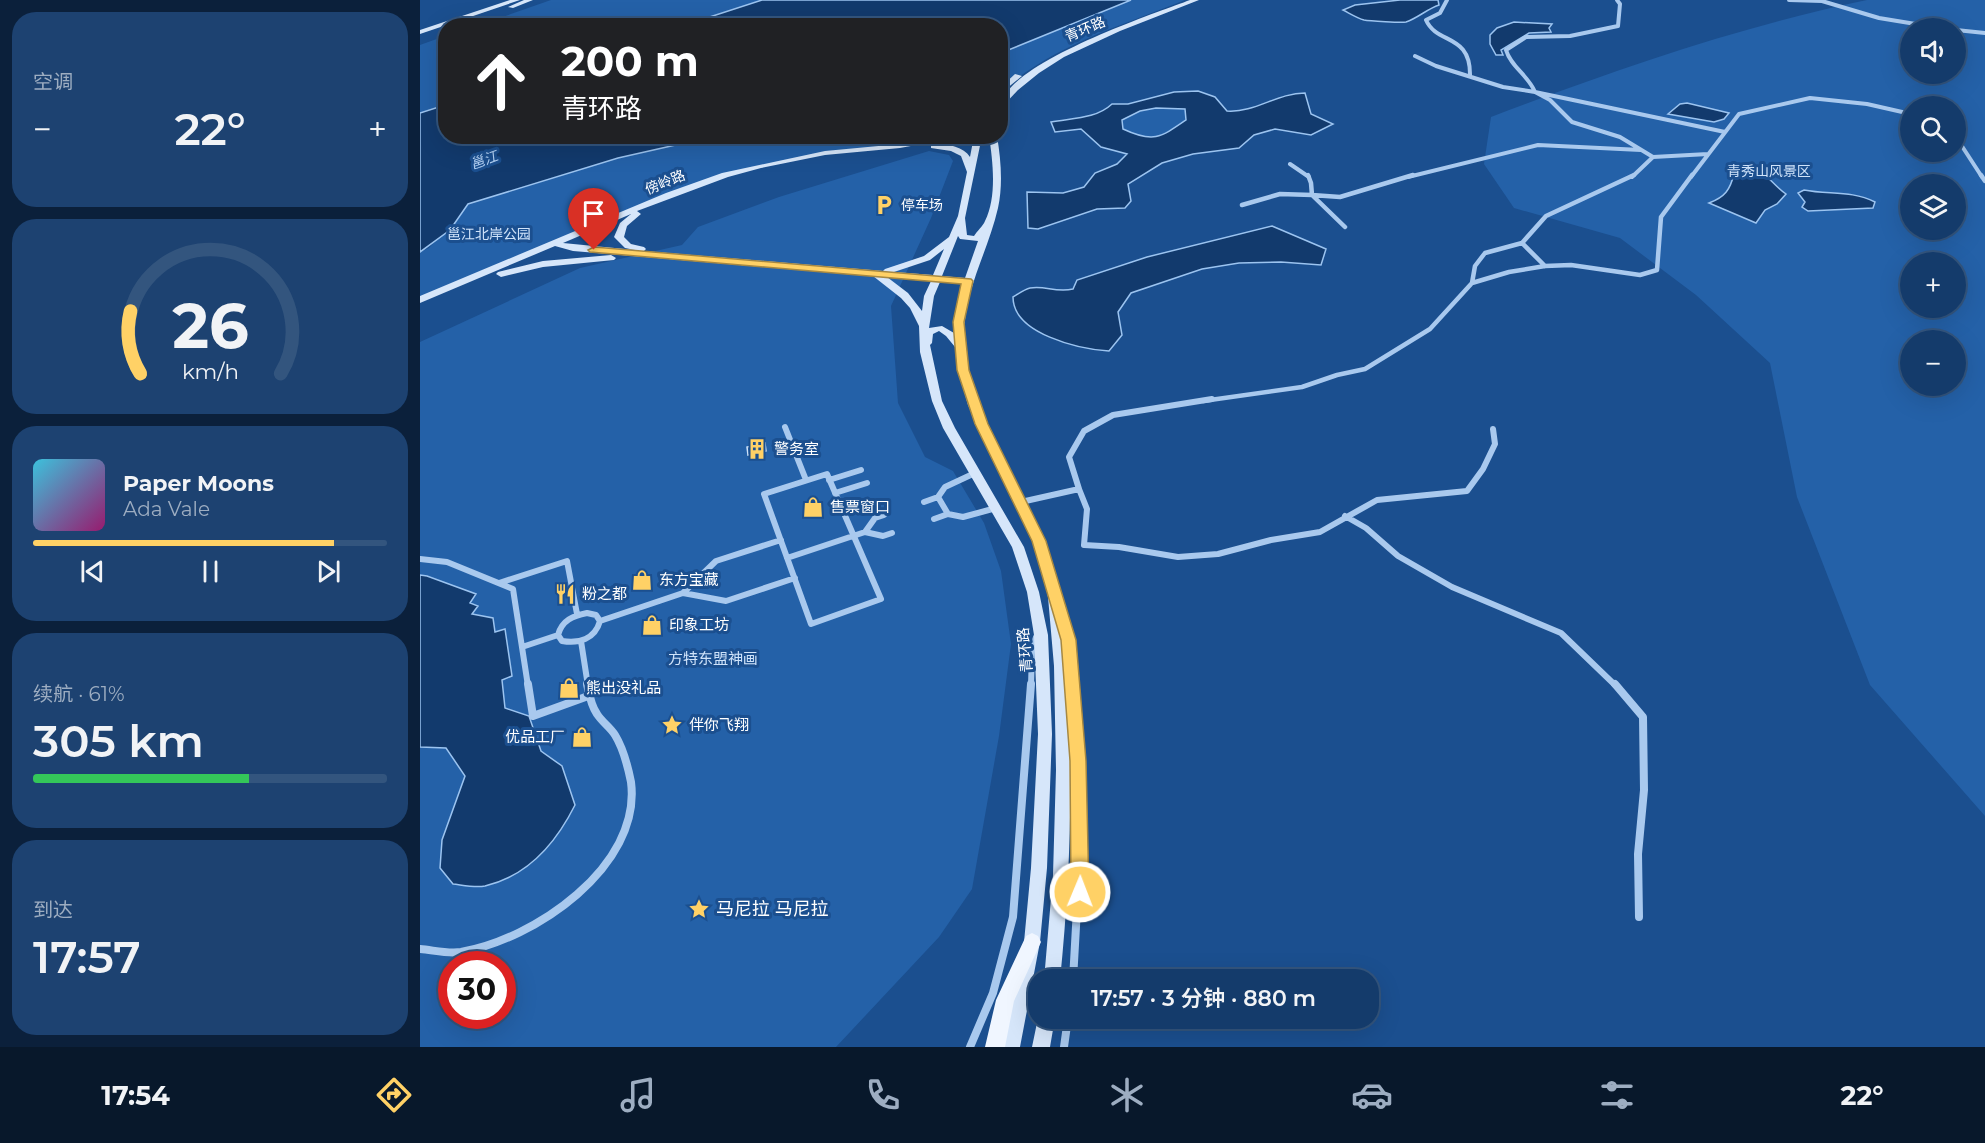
<!DOCTYPE html>
<html lang="zh">
<head>
<meta charset="utf-8">
<style>
	:root { --surface:#143b6b; --page:#1d4271; --text:#f1f3f6; --muted:#9dadc1; --line:#33557e; --accent:#ffd166 }
	body { margin:0; font-family:Montserrat,"Noto Sans SC",sans-serif; background:var(--page); color:var(--text); height:100vh; display:flex; flex-direction:column; font-size:22px; white-space:nowrap }
	* { box-sizing:border-box; margin:0 }
	p { font-size:20px; color:var(--muted) }
	.icon { flex:none; width:33px; height:33px; fill:none; stroke:currentColor; stroke-width:2; stroke-linecap:round; stroke-linejoin:round }
	.map { position:relative; flex:1; overflow:hidden }
	.panel { display:flex; flex-direction:column; gap:12px; padding:12px; background:#0b203b; width:420px }
	.panel>* { flex:none }
	.guide { position:absolute; left:18px; top:18px; width:570px; height:126px; border-radius:24px; box-shadow:0 6px 24px #0002,0 0 0 2px var(--line); background:#202124; color:#fff; overflow:hidden }
	.fabs { position:absolute; left:1480px; top:18px; display:grid; gap:12px }
	.fabs a { display:grid; place-items:center; width:66px; height:66px; border-radius:50%; background:var(--surface); box-shadow:0 6px 24px #0002,0 0 0 2px var(--line); font-size:30px }
	.speed { position:absolute; left:18px; top:951px; display:flex; gap:12px; font-size:30px; font-weight:700; text-align:center }
	.speed>* { display:grid; place-content:center; width:78px; height:78px; border-radius:50%; background:var(--surface); box-shadow:0 6px 24px #0002,0 0 0 2px var(--line); line-height:1 }
	.speed .limit { border:9px solid #d22; background:#fff; color:#111 }
	.pin { position:absolute; display:grid; place-items:center; width:51px; height:51px; color:#fff; margin:-62px -26px; border-radius:50% 50% 50% 0; rotate:-45deg; box-shadow:0 0 6px #0007 }
	.pin .icon { rotate:45deg }
	.me { position:absolute; width:66px; margin:-33px; rotate:1deg; stroke-linejoin:round; filter:drop-shadow(0 0 4px #0008) }
	.turn { display:flex; align-items:center; gap:21px; height:126px; padding:0 24px; font-size:27px }
	.turn .icon { width:78px; height:78px; stroke-width:2.5 }
	.turn b { display:block; font-size:42px; line-height:51px }
	.big { font-size:45px; font-weight:600; line-height:1.1 }
	.panel .card { flex:1; display:flex; flex-direction:column; justify-content:center; gap:9px; min-width:0; padding:0 21px; border-radius:24px; background:var(--page) }
	.panel .dial { align-items:center; gap:0 }
	.dial svg { height:156px; overflow:visible; fill:none; stroke:var(--line); stroke-width:7; stroke-linecap:round; text-anchor:middle }
	.dial text { fill:var(--text); stroke:none }
	.song { display:flex; align-items:center; gap:18px }
	.cover { width:72px; height:72px; border-radius:9px; background:linear-gradient(135deg,hsl(190 70% 55%),hsl(320 70% 35%)) }
	.played { height:6px; border-radius:3px; background:linear-gradient(90deg,var(--accent) 85%,var(--line) 85%) }
	.keys { display:flex; justify-content:space-around; direction:ltr }
	.heat { display:flex; justify-content:space-between; align-items:center; font-size:33px; direction:ltr }
	.charge { height:9px; border-radius:4px; background:linear-gradient(90deg,#34c759 61%,var(--line) 0) }
	.trip { position:absolute; left:608px; top:969px; width:351px; height:60px; border-radius:24px; background:var(--surface); box-shadow:0 6px 24px #0002,0 0 0 2px var(--line); font-weight:600; line-height:60px; text-align:center }
	.tab-bar { display:flex; height:96px; justify-content:space-around; align-items:center; background:#08182b; color:var(--muted) }
	.tab-bar .icon { width:42px; height:42px }
	.tab-bar .active { color:var(--accent) }
	.tab-bar b { font-size:27px; color:var(--text) }
	main { display:flex; flex:1; min-height:0 }
	.map>svg:first-child { display:block }
	.green { fill:#2461a8; fill-rule:evenodd }
	.water { fill:#123a6d; stroke:#9cc4f0; stroke-width:1.5; fill-rule:evenodd }
	.building { fill:#2a66ad; stroke:#cfe3fa; stroke-width:1.5 }
	.lines { fill:none; stroke-linecap:round; stroke-linejoin:round }
	.street-far3 { stroke:#a9c9ee; stroke-width:4 }
	.street-far2 { stroke:#a9c9ee; stroke-width:4.5 }
	.street-far1 { stroke:#a9c9ee; stroke-width:6 }
	.street { stroke:#a9c9ee; stroke-width:8 }
	.secondary { fill:#d6e6fa; fill-rule:evenodd }
	.primary { fill:#f0f6ff; fill-rule:evenodd }
	.route { fill:#ffd166; stroke:#a68842; stroke-width:1.5 }
	.labels { text-anchor:middle; stroke-width:6; stroke-linejoin:round; paint-order:stroke }
	.far-street-label { font-size:14px; fill:#fff; stroke:#1b4f8f }
	.far-water-label { font-size:14px; font-style:italic; fill:#b5d3f5; stroke:#1b4f8f }
	.far-park-label { font-size:14px; fill:#cfe3fa; stroke:#1b4f8f }
	.far-poi-label { font-size:14px; fill:#fff; stroke:#1b4f8f; text-anchor:start }
	.poi-label { font-size:15px; fill:#fff; stroke:#1b4f8f; text-anchor:start }
	.street-label { font-size:15px; fill:#fff; stroke:#1b4f8f }
	.park-label { font-size:15px; fill:#cfe3fa; stroke:#1b4f8f }
	.near-poi-label { font-size:18px; fill:#fff; stroke:#1b4f8f; text-anchor:start }
</style>
</head>
<body>
<main>
<section class="panel">
<div class="card"><p>空调</p>
<div class="heat"><a>−</a><b class="big">22°</b><a>+</a></div>
</div>
<div class="card dial"><svg viewBox="0 0 100 80">
<path d="M14 69A42 42 0 1 1 86 69"/>
<path d="M14 69A42 42 0 0 1 9 37" stroke="#ffd166"/>
<text x="50" y="56" font-size="32" font-weight="700">26</text>
<text x="50" y="72" font-size="11">km/h</text>
</svg></div>
<div class="card">
<div class="song"><i class="cover"></i><div><b>Paper Moons</b><p>Ada Vale</p></div></div>
<div class="played"></div>
<div class="keys"><svg class="icon" aria-label="previous" viewBox="0 0 24 24"><path d="M18 5L8 12l10 7zM5 5v14"/></svg><svg class="icon" aria-label="pause" viewBox="0 0 24 24"><path d="M8 5v14M16 5v14"/></svg><svg class="icon" aria-label="next" viewBox="0 0 24 24"><path d="M6 5l10 7-10 7zM19 5v14"/></svg></div>
</div>
<div class="card"><p>续航 · 61%</p><b class="big">305 km</b><div class="charge"></div></div>
<div class="card"><p>到达</p><b class="big">17:57</b></div>
</section>
<div class="map">
<svg width="1565" height="1047" viewBox="0 0 1565 1047">
	<rect width="100%" height="100%" fill="#1b4f8f"/>
	<!-- green -->
	<path class="green" d="M 131,0 L 342,0 L 265,25 L 57,26 Z
		M 711,0 L 765,0 C 703,25 631,46 581,92 L 581,53 Z
		M 1447,0 L 1565,0 L 1565,816 L 1450,685 L 1377,497 L 1350,363 L 1276,295 L 1200,238 L 1094,208 L 1064,164 L 1071,117 C 1194,70 1318,27 1447,0 ZM 1491,28 L 1536,28 L 1536,74 L 1491,74 ZM 1491,106 L 1536,106 L 1536,152 L 1491,152 ZM 1491,184 L 1536,184 L 1536,230 L 1491,230 ZM 1491,262 L 1536,262 L 1536,308 L 1491,308 ZM 1491,340 L 1536,340 L 1536,386 L 1491,386 Z
		M 25,36 L 25,105 L 0,113 L 0,45 Z
		M 736,108 L 765,109 L 766,120 C 740,138 734,143 703,129 L 702,120 L 720,111 Z
		M 291,137 L 541,137 L 371,159 L 274,185 L 0,300 L 0,252 L 9,248 L 48,205 L 198,158 Z
		M 509,151 L 529,155 L 533,161 L 511,218 L 471,306 L 478,403 L 505,457 L 533,471 L 564,523 L 581,571 L 591,644 L 579,736 L 552,889 L 519,937 L 416,1047 L 0,1047 L 0,342 L 160,268 L 262,245 L 278,227 L 359,197 ZM 32,964 L 82,964 L 82,1016 L 32,1016 Z"/>
	<!-- water -->
	<path class="water" d="M 342,0 L 711,0 L 581,53 L 580,26 L 265,25 Z
		M 980,0 L 1018,0 L 1019,5 C 1007,9 998,18 986,22 C 982,23 949,21 944,20 C 937,18 929,13 923,10 L 935,5 Z
		M 1094,22 L 1132,24 L 1129,28 L 1131,32 L 1109,33 L 1081,50 L 1083,55 L 1076,55 L 1070,44 L 1070,35 L 1077,28 Z
		M 778,91 L 795,97 L 807,111 C 835,113 857,93 885,93 L 891,114 L 913,124 L 891,135 L 855,129 L 834,135 L 819,148 L 773,154 L 742,163 L 708,184 L 711,201 L 705,208 L 677,209 L 618,229 L 608,228 L 607,192 L 643,193 L 664,187 L 675,173 L 697,164 L 707,154 L 681,147 L 661,129 L 635,132 L 631,122 C 652,118 676,119 692,104 L 708,104 L 754,92 ZM 736,108 L 765,109 L 766,120 C 740,138 733,143 703,129 L 702,120 L 720,111 Z
		M 1267,103 L 1309,113 L 1304,119 L 1294,122 L 1248,114 L 1260,104 Z
		M 25,105 L 26,136 L 291,137 L 198,158 L 48,204 L 30,230 L 0,252 L 0,113 Z
		M 1322,164 C 1346,169 1348,181 1366,194 L 1357,204 L 1345,210 L 1336,223 L 1289,203 C 1305,197 1310,190 1314,174 L 1311,169 Z
		M 1384,190 C 1409,195 1431,190 1455,202 L 1453,208 L 1388,211 L 1382,207 L 1385,202 L 1378,193 Z
		M 852,226 L 906,249 L 901,265 L 861,262 L 819,263 L 782,269 L 711,293 L 698,312 L 702,335 L 689,351 C 659,349 593,334 593,297 C 598,294 605,289 610,288 C 625,285 635,293 653,289 L 657,280 L 727,257 Z
		M 0,575 L 7,576 L 56,594 L 50,603 L 58,606 L 52,614 L 73,618 L 75,632 L 85,629 L 92,676 L 82,680 L 85,708 L 109,716 L 121,751 L 142,766 L 155,805 C 136,843 108,876 65,886 C 55,888 42,885 33,884 L 20,868 L 22,840 L 45,776 L 26,748 L 0,747 Z"/>
	<!-- building -->
	<path class="building" d="M 345,443 L 346,451 L 328,455 L 327,447 Z"/>
	<g class="lines">
		<!-- street-far3 -->
		<path class="street-far3" d="M 1027,0 L 1020,13 L 1006,20 C 1017,45 1051,33 1050,76
			M 1197,0 L 1200,4 L 1198,26 L 1150,36 L 1106,37 L 1086,50 C 1091,67 1108,75 1115,92 L 1305,132
			M 1369,0 L 1402,1 L 1459,18 L 1520,28
			M 1536,30 L 1565,33
			M 995,56 L 1016,66 L 1083,87 L 1115,92 L 1130,100 L 1152,122 L 1200,137 L 1233,157
			M 1536,137 L 1562,177
			M 870,164 L 889,177
			M 988,177 L 1118,145 L 1221,150
			M 1212,177 L 1233,157 L 1288,154
			M 1271,177 L 1319,114 L 1390,98 L 1447,104 L 1491,114"/>
		<!-- street-far2 -->
		<path class="street-far2" d="M 1561,175 L 1565,181
			M 822,205 L 860,194 L 892,195 L 891,183 L 888,175
			M 925,227 L 892,195 L 920,197 L 993,175
			M 1102,243 L 1125,266
			M 1052,283 L 1055,266 L 1065,253 L 1102,243 L 1126,216 L 1214,175
			M 783,401 L 882,387 L 917,375 L 945,369 L 1010,329 L 1052,283 L 1089,272 L 1125,266 L 1151,265 L 1220,275 L 1237,270 L 1241,217 L 1272,175"/>
		<!-- street-far1 -->
		<path class="street-far1" d="M 365,427 L 386,480
			M 555,473 L 525,487 L 518,497 L 528,514 L 543,517 L 576,508
			M 407,474 L 461,599 L 391,624 L 344,494 Z
			M 409,480 L 441,470
			M 659,489 L 649,457 L 664,431 L 693,415 L 792,399
			M 415,493 L 447,483
			M 504,502 L 518,497
			M 601,502 L 659,489 L 667,509 L 664,545 L 699,547 L 758,557 L 798,554 L 851,540 L 900,532 L 957,500 L 1047,491 L 1063,469 L 1075,444 L 1073,429
			M 464,515 L 455,518 L 445,532 L 463,536 L 472,533
			M 925,516 L 946,528 L 978,556 L 1032,587 L 1141,633 L 1196,686
			M 514,519 L 528,514
			M 361,540 L 296,561 L 263,593 L 306,601 L 375,578
			M 367,558 L 445,532
			M 0,559 L 27,562 L 93,589 L 108,686
			M 79,583 L 147,561 L 157,614
			M 167,613 L 176,615 L 180,621 C 175,639 159,644 142,641 L 138,635 C 142,620 153,616 167,613 Z
			M 180,621 L 263,593
			M 643,622 L 649,649 L 654,686
			M 161,641 L 168,686
			M 102,647 L 138,635
			M 611,686 L 612,651 L 616,637"/>
		<!-- street -->
		<path class="street" d="M 108,684 L 113,716 L 171,695
			M 1195,684 L 1223,717 L 1224,790 L 1218,854 L 1219,917
			M 0,949 C 13,950 27,954 41,952 C 113,940 222,867 211,782 C 208,767 203,748 195,735 C 190,727 182,722 177,714 C 171,706 169,694 167,684
			M 653,980 L 660,855 L 653,684
			M 550,1047 L 573,993 L 593,917 L 611,684
			M 644,1047 L 648,1018"/>
		<!-- secondary -->
		<path class="secondary" d="M 90,0 L 100,0 L 0,34 L 0,30 Z
			M 104,0 L 113,0 L 93,8 L 88,7 Z
			M 770,0 L 779,0 L 700,31 L 644,57 L 619,73 L 598,90 L 580,109 C 580,65 733,14 770,0 Z
			M 595,74 L 602,76 L 580,94 L 580,88 Z
			M 523,136 L 545,136 L 480,148 L 405,155 L 341,168 L 308,177 L 217,211 L 221,214 L 207,226 L 204,237 L 211,244 L 224,247 L 226,249 L 224,251 L 463,271 L 465,269 L 504,256 L 529,237 L 538,216 L 547,172 L 541,156 L 531,151 L 511,148 L 511,144 C 524,143 543,146 550,157 L 554,136 L 562,136 L 545,218 L 547,235 L 554,236 C 557,231 563,226 565,221 C 577,197 573,162 569,136 L 577,136 C 581,160 583,185 578,208 C 567,256 539,298 545,348 C 555,427 610,490 633,565 C 646,605 646,649 648,690 C 653,787 650,883 640,980 L 624,980 L 633,875 L 636,770 L 634,666 L 628,597 L 621,565 L 611,537 L 548,405 L 540,377 L 535,347 L 526,336 L 519,331 L 513,334 L 512,343 L 510,345 L 522,401 L 535,428 L 604,547 L 619,592 L 628,635 L 632,734 L 627,868 L 620,942 L 600,1047 L 582,1047 L 604,942 L 611,868 L 618,734 L 614,635 L 607,592 L 592,547 L 523,428 L 512,401 L 500,352 L 499,326 L 490,308 L 481,298 L 453,276 L 153,251 L 135,246 L 0,303 L 0,296 L 246,193 L 302,173 L 405,151 L 480,144 ZM 211,214 L 200,223 L 194,237 L 205,248 L 215,250 L 143,243 ZM 538,236 L 540,239 L 558,241 L 545,278 L 522,276 ZM 524,249 L 513,275 L 474,272 L 510,260 ZM 467,277 L 511,281 L 504,296 L 502,311 L 488,293 ZM 520,282 L 543,283 L 536,312 L 534,333 L 522,326 L 509,328 L 514,296 Z
			M 191,255 L 196,258 L 194,260 L 123,267 L 81,277 L 76,274 L 78,272 L 123,261 Z
			M 618,1018 L 635,1018 L 630,1047 L 612,1047 Z"/>
		<!-- primary -->
		<path class="primary" d="M 612,933 L 618,936 L 621,942 L 594,1001 L 585,1047 L 565,1047 L 576,1000 L 606,936 Z"/>
	</g>
	<!-- route -->
	<path class="route" d="M 174,247 L 551,279 L 553,281 L 544,322 L 549,370 L 568,424 L 626,541 L 656,640 L 666,761 L 669,892 L 666,898 L 660,901 L 654,898 L 651,892 L 650,761 L 641,640 L 612,541 L 555,424 L 537,370 L 533,322 L 541,284 L 170,252 L 168,250 Z"/>
	<!-- icons -->
	<defs>
		<g id="parking-bare" transform="scale(1.62)"><path d="M-3.5-5.5H1a3.5 3.5 0 0 1 0 7H-1V5.5H-3.5ZM-1-3.4V-.6H.8a1.4 1.4 0 0 0 0-2.8Z" fill="#ffd166" stroke="#1b4f8f" stroke-width="2.5" paint-order="stroke"/></g>
		<g id="building-bare" transform="scale(1.62)"><path d="M-4-6H4V6H1V3H-1V6H-4ZM-2.5-4.3h1.7v1.8h-1.7ZM.8-4.3h1.7v1.8H.8ZM-2.5-1h1.7V.8h-1.7ZM.8-1h1.7V.8H.8Z" fill="#ffd166" stroke="#1b4f8f" stroke-width="2.5" paint-order="stroke"/></g>
		<g id="shop-bare" transform="scale(1.62)"><path d="M-5-2.5h2.3a2.7 3.5 0 0 1 5.4 0H5L5.5 6h-11ZM-1.5-2.5h3a1.5 2.3 0 0 0-3 0Z" fill="#ffd166" stroke="#1b4f8f" stroke-width="2.5" paint-order="stroke"/></g>
		<g id="restaurant-bare" transform="scale(1.62)"><path d="M-5-6h1v4h1v-4h1v4h1v-4h1v5L-1.5 .5V6h-2V.5L-5-1ZM5-6V6H3V1.5H1.5Q1.5-4 5-6Z" fill="#ffd166" stroke="#1b4f8f" stroke-width="2.5" paint-order="stroke"/></g>
		<g id="sight-bare" transform="scale(1.62)"><path d="M0-6L1.8-2.2L6-1.7L2.9 1.2L3.7 5.4L0 3.3L-3.7 5.4L-2.9 1.2L-6-1.7L-1.8-2.2Z" fill="#ffd166" stroke="#1b4f8f" stroke-width="2.5" paint-order="stroke"/></g>
	</defs>
	<g fill-rule="evenodd">
		<use href="#parking-bare" x="464" y="205"/>
		<use href="#building-bare" x="337" y="449"/>
		<use href="#shop-bare" x="393" y="507"/>
		<use href="#shop-bare" x="222" y="580"/>
		<use href="#restaurant-bare" x="145" y="594"/>
		<use href="#shop-bare" x="232" y="625"/>
		<use href="#shop-bare" x="149" y="688"/>
		<use href="#sight-bare" x="252" y="725"/>
		<use href="#shop-bare" x="162" y="737"/>
		<use href="#sight-bare" x="279" y="909"/>
	</g>
	<g class="labels">
		<!-- far-street labels -->
		<g class="far-street-label">
			<text transform="translate(665 29) rotate(-23)" y="5">青环路</text>
			<text transform="translate(245 182) rotate(-22)" y="5">傍岭路</text>
		</g>
		<!-- far-water labels -->
		<g class="far-water-label">
			<text transform="translate(64 160) rotate(-20)" y="5">邕江</text>
		</g>
		<!-- far-park labels -->
		<g class="far-park-label">
			<text x="1349" y="176">青秀山风景区</text>
			<text x="69" y="239">邕江北岸公园</text>
		</g>
		<!-- far-poi labels -->
		<g class="far-poi-label">
			<text x="481" y="210">停车场</text>
		</g>
		<!-- poi labels -->
		<g class="poi-label">
			<text x="354" y="454">警务室</text>
			<text x="410" y="512">售票窗口</text>
			<text x="239" y="585">东方宝藏</text>
			<text x="162" y="599">粉之都</text>
			<text x="249" y="630">印象工坊</text>
			<text x="166" y="693">熊出没礼品</text>
			<text x="269" y="730">伴你飞翔</text>
			<text x="145" y="742" text-anchor="end">优品工厂</text>
		</g>
		<!-- street labels -->
		<g class="street-label">
			<text transform="translate(605 650) rotate(-95)" y="5">青环路</text>
		</g>
		<!-- park labels -->
		<g class="park-label">
			<text x="293" y="664">方特东盟神画</text>
		</g>
		<!-- near-poi labels -->
		<g class="near-poi-label">
			<text x="296" y="915">马尼拉 马尼拉</text>
		</g>
	</g>
</svg>
<div class="fabs">
<a><svg class="icon" aria-label="sound" viewBox="0 0 24 24"><path d="M4 9h4l5-4v14l-5-4H4zM17 9q2 3 0 6"/></svg></a>
<a><svg class="icon" aria-label="search" viewBox="0 0 24 24"><circle cx="10" cy="10" r="6"/><path d="M15 15l6 6"/></svg></a>
<a><svg class="icon" aria-label="layers" viewBox="0 0 24 24"><path d="M12 4l9 5-9 5-9-5zM3 14l9 5 9-5"/></svg></a>
<a>+</a>
<a>−</a>
</div>
<div class="speed"><div class="limit">30</div></div>
<div class="pin" style="left:174px;top:250px;background:#d93025"><svg class="icon" aria-label="arrive" viewBox="0 0 24 24"><path d="M6 21V4h12l-3 4 3 4H6"/></svg></div>
<svg class="me" style="left:660px;top:892px" viewBox="-20 -20 40 40"><circle r="17" fill="#ffd166" stroke="#fff" stroke-width="3"/><path d="M0-11L8 9 0 5-8 9z" fill="#fff"/></svg>
<div class="trip">17:57 · 3 分钟 · 880 m</div>
<div class="guide">
<div class="turn"><svg class="icon" aria-label="ahead" viewBox="0 0 24 24"><path d="M12 20V5M6 11l6-6 6 6"/></svg><div><b>200 m</b>青环路</div></div>
</div>
</div>
</main>
<nav class="tab-bar">
<b>17:54</b>
<svg class="icon active" aria-label="directions" viewBox="0 0 24 24"><path d="M12 3l9 9-9 9-9-9zM9 14v-3h6M13 9l2 2-2 2"/></svg>
<svg class="icon" aria-label="music" viewBox="0 0 24 24"><path d="M9 18V5l10-2v13"/><circle cx="6" cy="18" r="3"/><circle cx="16" cy="16" r="3"/></svg>
<svg class="icon" aria-label="phone" viewBox="0 0 24 24"><path d="M5 4h4l2 5-3 2q2 4 5 5l2-3 5 2v4C11 20 4 13 5 4z"/></svg>
<svg class="icon" aria-label="climate" viewBox="0 0 24 24"><path d="M12 3v18M4 7l16 10M4 17L20 7"/></svg>
<svg class="icon" aria-label="car" viewBox="0 0 24 24"><path d="M5 17H2v-5l4-1 3-4h7l3 4 3 1v5h-3M9 17h6M6 11h13"/><circle cx="7" cy="17" r="2"/><circle cx="17" cy="17" r="2"/></svg>
<svg class="icon" aria-label="filters" viewBox="0 0 24 24"><path d="M4 7h16M4 17h16"/><circle cx="9" cy="7" r="2"/><circle cx="15" cy="17" r="2"/></svg>
<b>22°</b>
</nav>
</body>
</html>
